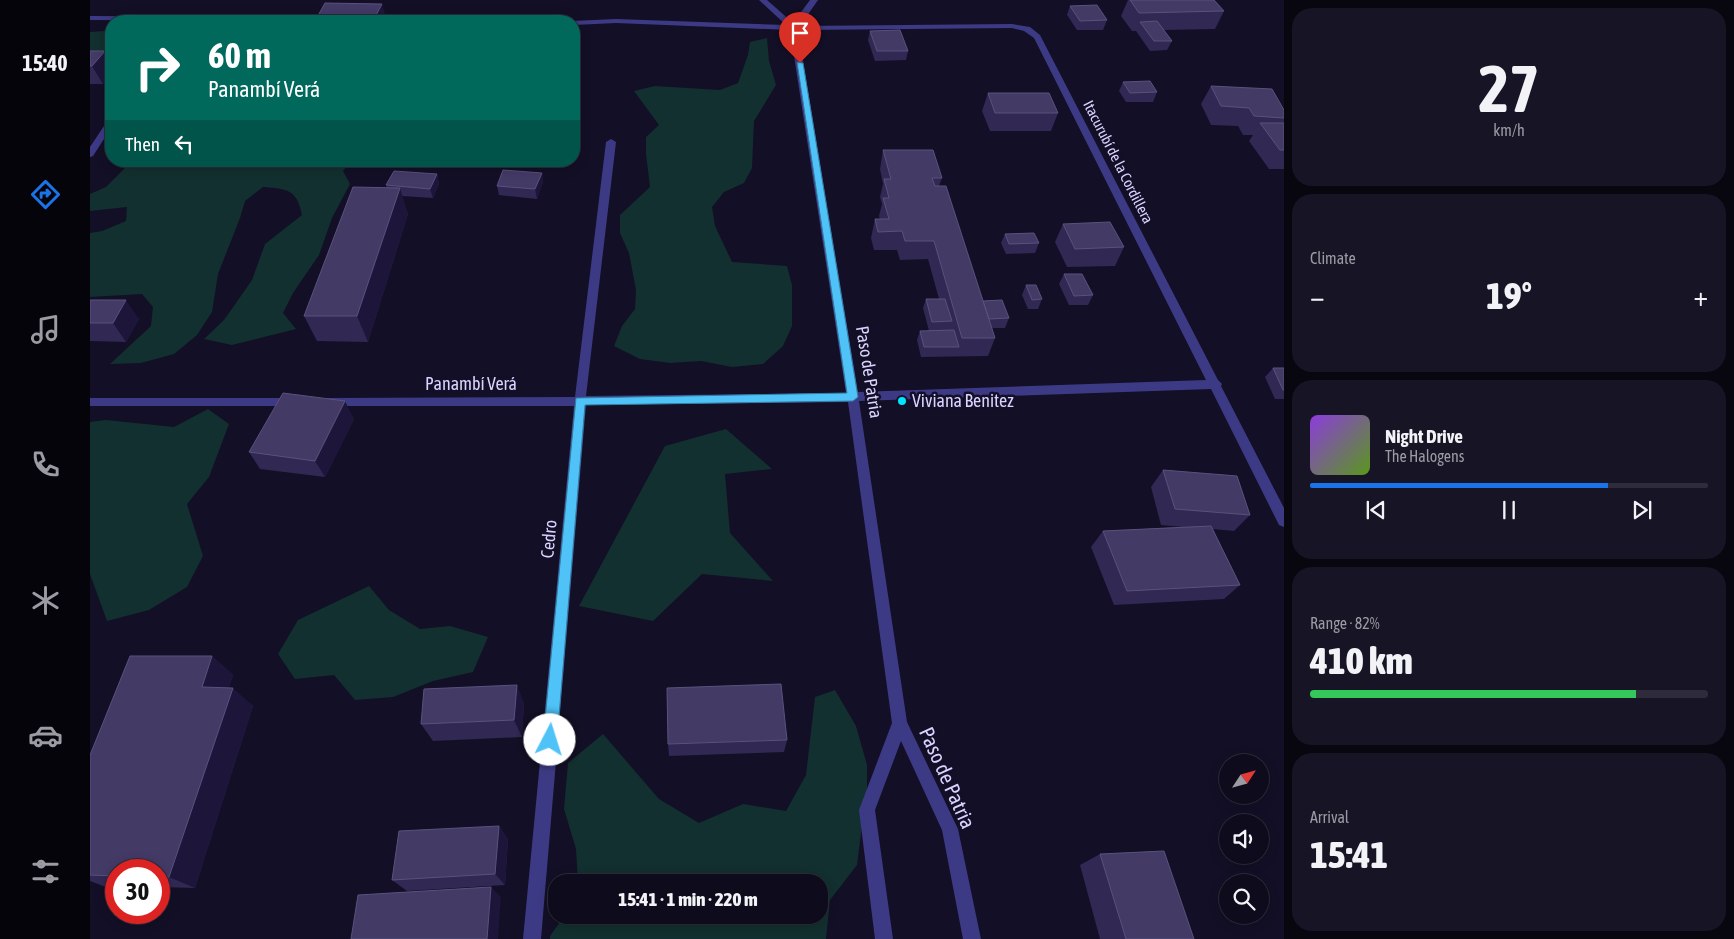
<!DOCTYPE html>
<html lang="en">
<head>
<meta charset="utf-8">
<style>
	:root { --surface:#0e0b1c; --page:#171425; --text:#f1f3f6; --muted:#9b9ba3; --line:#2e2b3b; --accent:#1a73e8 }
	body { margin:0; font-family:"Asap Condensed",sans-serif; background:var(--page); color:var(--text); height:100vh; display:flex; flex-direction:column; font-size:19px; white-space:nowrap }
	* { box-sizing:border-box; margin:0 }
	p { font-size:16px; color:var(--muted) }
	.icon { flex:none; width:28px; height:28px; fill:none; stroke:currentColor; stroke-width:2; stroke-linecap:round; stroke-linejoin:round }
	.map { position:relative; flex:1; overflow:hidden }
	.side { display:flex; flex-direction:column; gap:8px; padding:8px; background:#08060f; width:450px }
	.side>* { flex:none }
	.hud { position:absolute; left:15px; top:15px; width:475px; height:152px; border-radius:20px; box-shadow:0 2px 12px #0003,0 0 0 1px var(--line); background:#00695c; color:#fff; overflow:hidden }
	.needle { width:32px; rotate:54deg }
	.controls { position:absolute; left:1129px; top:754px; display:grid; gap:10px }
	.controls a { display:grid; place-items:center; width:50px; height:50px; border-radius:50%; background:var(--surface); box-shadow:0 2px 12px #0003,0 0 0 1px var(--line); font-size:25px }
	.speed { position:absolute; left:15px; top:859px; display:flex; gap:10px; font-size:25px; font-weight:700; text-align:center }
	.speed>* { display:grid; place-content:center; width:65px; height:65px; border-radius:50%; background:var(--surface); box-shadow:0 2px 12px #0003,0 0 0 1px var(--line); line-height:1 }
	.speed .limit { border:8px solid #d22; background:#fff; color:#111 }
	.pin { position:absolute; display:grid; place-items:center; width:42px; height:42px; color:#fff; margin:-51px -21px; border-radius:50% 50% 50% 0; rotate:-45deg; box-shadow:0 0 5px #0007 }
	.pin .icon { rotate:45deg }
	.me { position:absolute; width:55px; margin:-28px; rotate:5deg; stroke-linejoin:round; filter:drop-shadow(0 0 4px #0008) }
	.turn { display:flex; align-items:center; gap:18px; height:105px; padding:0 20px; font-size:22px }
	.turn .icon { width:65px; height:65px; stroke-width:2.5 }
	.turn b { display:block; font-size:35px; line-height:42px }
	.then { display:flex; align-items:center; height:48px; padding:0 20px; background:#0003; gap:10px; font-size:19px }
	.big { font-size:38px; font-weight:800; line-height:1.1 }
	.side .widget { flex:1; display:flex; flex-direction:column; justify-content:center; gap:8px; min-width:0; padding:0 18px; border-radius:20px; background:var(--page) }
	.side .dial { align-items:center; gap:0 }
	.dial b { font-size:65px; line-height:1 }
	.song { display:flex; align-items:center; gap:15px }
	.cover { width:60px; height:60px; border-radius:8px; background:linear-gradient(135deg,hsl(270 70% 55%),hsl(90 70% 35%)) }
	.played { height:5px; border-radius:2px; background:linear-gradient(90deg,var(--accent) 75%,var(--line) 75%) }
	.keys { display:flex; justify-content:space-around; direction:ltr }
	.heat { display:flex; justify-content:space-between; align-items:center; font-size:28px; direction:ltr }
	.charge { height:8px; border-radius:4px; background:linear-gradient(90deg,#34c759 82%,var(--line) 0) }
	.trip { position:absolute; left:458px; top:874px; width:280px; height:50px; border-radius:20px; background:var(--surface); box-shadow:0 2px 12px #0003,0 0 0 1px var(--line); font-weight:800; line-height:50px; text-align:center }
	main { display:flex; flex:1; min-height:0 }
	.menu { display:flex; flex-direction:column; width:90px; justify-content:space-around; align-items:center; background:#06040b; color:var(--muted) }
	.menu .icon { width:35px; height:35px }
	.menu .active { color:var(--accent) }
	.menu b { font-size:22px; color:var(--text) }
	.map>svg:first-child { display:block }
	.green { fill:#12302f }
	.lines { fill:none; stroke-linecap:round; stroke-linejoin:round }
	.minor { fill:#3d3a85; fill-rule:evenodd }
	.wall { fill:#312854 }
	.shaded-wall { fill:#1d163a }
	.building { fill:#433a66; stroke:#5a527e }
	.route { fill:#4fc3f7; stroke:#337fa1 }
	.poi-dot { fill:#00e5ff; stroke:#130f26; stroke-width:2 }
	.labels { text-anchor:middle; stroke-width:5; stroke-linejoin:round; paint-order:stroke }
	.far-street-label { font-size:15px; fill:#d9d4ff; stroke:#130f26 }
	.street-label { font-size:18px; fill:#d9d4ff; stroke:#130f26 }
	.poi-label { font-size:18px; fill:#d9d4ff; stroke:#130f26; text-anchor:start }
	.near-street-label { font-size:21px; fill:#d9d4ff; stroke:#130f26 }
</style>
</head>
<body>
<main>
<nav class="menu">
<b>15:40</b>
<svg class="icon active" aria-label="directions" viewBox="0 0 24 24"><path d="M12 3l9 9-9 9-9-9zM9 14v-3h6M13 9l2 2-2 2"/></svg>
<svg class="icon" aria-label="music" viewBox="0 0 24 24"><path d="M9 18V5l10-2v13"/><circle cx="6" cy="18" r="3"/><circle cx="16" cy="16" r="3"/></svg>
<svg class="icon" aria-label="phone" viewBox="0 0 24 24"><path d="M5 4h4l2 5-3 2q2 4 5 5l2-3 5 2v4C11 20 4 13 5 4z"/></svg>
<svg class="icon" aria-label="climate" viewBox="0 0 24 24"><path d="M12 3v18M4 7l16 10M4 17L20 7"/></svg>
<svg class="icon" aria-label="car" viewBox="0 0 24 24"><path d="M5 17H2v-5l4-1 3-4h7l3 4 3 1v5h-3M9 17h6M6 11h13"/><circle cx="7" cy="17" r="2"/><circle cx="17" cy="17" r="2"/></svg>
<svg class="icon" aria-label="filters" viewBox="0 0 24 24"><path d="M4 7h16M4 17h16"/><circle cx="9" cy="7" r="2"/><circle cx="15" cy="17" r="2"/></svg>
</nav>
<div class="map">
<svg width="1194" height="939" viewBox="0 0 1194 939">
	<rect width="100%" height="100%" fill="#130f26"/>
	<!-- green -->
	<path class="green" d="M 14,31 L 21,36 L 21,53 L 0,56 L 0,32 Z
		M 677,38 L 679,61 L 686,85 L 664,121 L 662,168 L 654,183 L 634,192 L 622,207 L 625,226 L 642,262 L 697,266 L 702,285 L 702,326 L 693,346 L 673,364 L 642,367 L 611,361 L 580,363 L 550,359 L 524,346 L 532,326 L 545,309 L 546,290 L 539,253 L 530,233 L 530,215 L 560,187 L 556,154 L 556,137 L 569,125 L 544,91 L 565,86 L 630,90 L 648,83 L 658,55 L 660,42 Z
		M 42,161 L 261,161 L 253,171 L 260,184 L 242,218 L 229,255 L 203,293 L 193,313 L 206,329 L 142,345 L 114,339 L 134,320 L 162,280 L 175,244 L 212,215 C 207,189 197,189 173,187 L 155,201 L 150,218 L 128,274 L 122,312 L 107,335 L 84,354 L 51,363 L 20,364 L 61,326 L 63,307 L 52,294 L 0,297 L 0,233 L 12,231 L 36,221 L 37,207 L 0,211 L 0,194 L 16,187 Z
		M 118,409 L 139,424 L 119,477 L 97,504 L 113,556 L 97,587 L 59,610 L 17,621 L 0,574 L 0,422 L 16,420 L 84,427 Z
		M 636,429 L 682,469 L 635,474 L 640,533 L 683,581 L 612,574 L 563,621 L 489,606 L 575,446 Z
		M 279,586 L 299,610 L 330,629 L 360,626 L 398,637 L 383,672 L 343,681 L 303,697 L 265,700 L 244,675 L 205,679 L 188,654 L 208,620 Z
		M 745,690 L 766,726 L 777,765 L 777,810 L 773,817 L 767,865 L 740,900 L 736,939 L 460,939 L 460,936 L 475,915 L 729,915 L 729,882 L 488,882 L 486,849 L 474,809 L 478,763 L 513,734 L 569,799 L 609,823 L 653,804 L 696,811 L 716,775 L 725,697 Z"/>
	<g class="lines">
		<!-- minor -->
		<path class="minor" d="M 669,0 L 677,0 L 703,23 L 720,0 L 728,0 L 710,26 L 922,24 L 940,27 L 950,35 L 1128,380 L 1132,384 L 1131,386 L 1194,508 L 1194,527 L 1189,525 L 1121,389 L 769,401 L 817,722 L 868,829 L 891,939 L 873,939 L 852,830 L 811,741 L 785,810 L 803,939 L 785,939 L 769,810 L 802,723 L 758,402 L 496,405 L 451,939 L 433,939 L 484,406 L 238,406 L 232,402 L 238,398 L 485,397 L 516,142 L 521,139 L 526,142 L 496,396 L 756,393 L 700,30 L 526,23 L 484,25 L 484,21 L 482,21 L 526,19 L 696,25 ZM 922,28 L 934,31 L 944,38 L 1116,380 L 768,392 L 708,30 Z
			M 0,16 L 243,17 L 247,19 L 243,21 L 0,20 Z
			M 278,17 L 363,19 L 367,21 L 281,21 L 277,19 Z
			M 21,119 L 21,128 L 3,156 L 0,157 L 0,147 L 18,120 Z
			M 0,398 L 203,398 L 209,402 L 203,406 L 0,406 Z"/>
	</g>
	<!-- wall -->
	<path class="wall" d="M 1038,0 L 1124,0 L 1134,11 L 1125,29 L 1074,30 L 1082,41 L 1077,50 L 1060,51 L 1046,31 L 1042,31 L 1031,16 Z
		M 980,6 L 1017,20 L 1013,30 L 987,30 L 977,15 Z
		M 780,31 L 818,51 L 816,60 L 785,61 L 778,40 Z
		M 0,51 L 21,63 L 21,74 L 13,84 L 0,84 Z
		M 1033,82 L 1067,92 L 1063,102 L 1036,102 L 1029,91 Z
		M 1121,86 L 1194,110 L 1194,169 L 1179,169 L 1159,141 L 1163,135 L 1153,135 L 1148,126 L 1121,125 L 1111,104 Z
		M 898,93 L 968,113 L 961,131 L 900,131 L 892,111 Z
		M 793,150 L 852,178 L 849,186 L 893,301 L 919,318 L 915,328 L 902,328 L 905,338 L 898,356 L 831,357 L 827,340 L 830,331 L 839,331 L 833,308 L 836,299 L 849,299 L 838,259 L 810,260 L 807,250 L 784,250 L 781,238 L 785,219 L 790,219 L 789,216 L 792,204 L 790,197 L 793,184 L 790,169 Z
		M 452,173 L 453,182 L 447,199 L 409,195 L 407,186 Z
		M 347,174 L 349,184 L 343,198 L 312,196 L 318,214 L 278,342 L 227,341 L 214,316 L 297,188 L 296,185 Z
		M 973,224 L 1034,247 L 1025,266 L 977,267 L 965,242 Z
		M 915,234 L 949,243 L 945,253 L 916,254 L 911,243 Z
		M 974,274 L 1003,295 L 998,305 L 979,305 L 969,284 Z
		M 936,285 L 952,299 L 948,309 L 938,309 L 932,295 Z
		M 0,300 L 49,319 L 36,342 L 0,341 Z
		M 1183,368 L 1194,368 L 1194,399 L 1185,399 L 1175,377 Z
		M 264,419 L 235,477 L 170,469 L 159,452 Z
		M 1073,470 L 1160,515 L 1144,531 L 1123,529 L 1150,585 L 1134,599 L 1024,605 L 1001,547 L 1013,531 L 1093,527 L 1071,525 L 1061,487 Z
		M 122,656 L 143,675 L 139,687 L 163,706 L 105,888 L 69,887 L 69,870 L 26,870 L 26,886 L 13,886 L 0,881 L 0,755 Z
		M 434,703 L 432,737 L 343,741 L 331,724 Z
		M 697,740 L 694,752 L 579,756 L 578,744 Z
		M 409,826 L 418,839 L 415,885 L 317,891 L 302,880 Z
		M 1010,854 L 1104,939 L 1010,939 L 990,865 Z"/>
	<!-- shaded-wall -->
	<path class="shaded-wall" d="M 292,4 L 297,21 L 283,21 Z
		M 15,51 L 21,63 L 21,74 L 13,84 L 2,66 Z
		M 452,173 L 453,182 L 447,199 L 445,189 Z
		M 347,174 L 349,184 L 343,198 L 340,189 Z
		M 310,188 L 318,214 L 278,342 L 267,316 Z
		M 36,300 L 49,319 L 36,342 L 23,323 Z
		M 255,401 L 264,419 L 235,477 L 225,461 Z
		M 122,656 L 143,675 L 133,705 L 112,687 Z
		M 427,685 L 434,703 L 432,737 L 424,720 Z
		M 143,688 L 163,706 L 105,888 L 79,877 Z
		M 409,826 L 418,839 L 415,885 L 405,874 Z
		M 401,887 L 411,897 L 408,939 L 397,939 Z"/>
	<!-- building -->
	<path class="building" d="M 1040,0 L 1124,0 L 1134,11 L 1049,13 Z
		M 235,3 L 292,4 L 283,21 L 225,21 Z
		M 1007,5 L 1017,20 L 990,21 L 980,6 Z
		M 1067,21 L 1082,41 L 1064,41 L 1050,22 Z
		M 810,30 L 818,51 L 787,51 L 780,31 Z
		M 0,51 L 15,51 L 2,66 L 0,66 Z
		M 1060,81 L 1067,92 L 1040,93 L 1033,82 Z
		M 1121,86 L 1182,89 L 1194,110 L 1194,118 L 1164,116 L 1159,108 L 1131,106 Z
		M 898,93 L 959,93 L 968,113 L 905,113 Z
		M 1170,123 L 1194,123 L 1194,150 L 1190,150 Z
		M 793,150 L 843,150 L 852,178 L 842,178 L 845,186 L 856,186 L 905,338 L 872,338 L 844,241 L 815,241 L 812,231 L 788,232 L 785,219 L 799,219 L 793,198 L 799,198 L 794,179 L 801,179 Z
		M 413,170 L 452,173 L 445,189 L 407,186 Z
		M 304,171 L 347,174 L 340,189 L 296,185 Z
		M 263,187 L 310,188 L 267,316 L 214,316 Z
		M 1020,222 L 1034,247 L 985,249 L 973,224 Z
		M 944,233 L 949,243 L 919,244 L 915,234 Z
		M 974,274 L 992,274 L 1003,295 L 984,296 Z
		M 936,285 L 946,285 L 952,299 L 942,300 Z
		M 836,299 L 855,299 L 862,321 L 842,322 Z
		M 0,300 L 36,300 L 23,323 L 0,323 Z
		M 912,300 L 919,318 L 899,319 L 893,301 Z
		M 864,330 L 869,347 L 834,347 L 830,331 Z
		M 1183,368 L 1194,368 L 1194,390 L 1193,390 Z
		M 193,393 L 255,401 L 225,461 L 159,452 Z
		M 1073,470 L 1147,476 L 1160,515 L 1085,509 Z
		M 1121,526 L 1150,585 L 1037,591 L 1013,531 Z
		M 40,656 L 122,656 L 112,687 L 143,688 L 79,877 L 69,877 L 69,870 L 26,870 L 26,876 L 0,875 L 0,755 Z
		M 691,684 L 697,740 L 578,744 L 577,688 Z
		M 427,685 L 424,720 L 331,724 L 334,689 Z
		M 409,826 L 405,874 L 302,880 L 309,831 Z
		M 1074,851 L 1104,939 L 1036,939 L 1010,854 Z
		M 401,887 L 397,939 L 261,939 L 268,895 Z"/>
	<!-- route -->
	<path class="route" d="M 707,62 L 713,63 L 768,397 L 763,401 L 495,405 L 467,740 L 465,745 L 460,747 L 455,745 L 453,740 L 486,398 L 757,393 Z"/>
	<!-- markers -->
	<circle class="poi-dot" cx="812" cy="401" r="5"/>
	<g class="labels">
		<!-- far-street labels -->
		<g class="far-street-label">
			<text transform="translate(1028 162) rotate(63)" y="5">Itacurubí de la Cordillera</text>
		</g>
		<!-- street labels -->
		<g class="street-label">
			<text transform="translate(779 372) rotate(81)" y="6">Paso de Patria</text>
			<text x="381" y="390">Panambí Verá</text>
			<text transform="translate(459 539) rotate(-85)" y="6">Cedro</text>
		</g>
		<!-- poi labels -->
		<g class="poi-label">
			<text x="822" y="407">Viviana Benitez</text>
		</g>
		<!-- near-street labels -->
		<g class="near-street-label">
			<text transform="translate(857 778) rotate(66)" y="7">Paso de Patria</text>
		</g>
	</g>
</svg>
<div class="controls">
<a><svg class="needle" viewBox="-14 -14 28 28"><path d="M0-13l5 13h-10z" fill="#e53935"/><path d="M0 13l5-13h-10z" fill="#9b9ba3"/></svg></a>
<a><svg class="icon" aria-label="sound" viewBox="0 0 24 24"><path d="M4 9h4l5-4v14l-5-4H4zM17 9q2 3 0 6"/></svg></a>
<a><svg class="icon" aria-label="search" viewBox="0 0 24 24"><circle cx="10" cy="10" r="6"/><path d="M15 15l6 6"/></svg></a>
</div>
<div class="speed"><div class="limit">30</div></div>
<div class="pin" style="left:710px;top:63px;background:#d93025"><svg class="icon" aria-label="arrive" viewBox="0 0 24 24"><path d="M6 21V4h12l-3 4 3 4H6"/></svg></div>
<svg class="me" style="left:460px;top:740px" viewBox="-20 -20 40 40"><circle r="19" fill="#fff"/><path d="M0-13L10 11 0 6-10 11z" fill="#4fc3f7"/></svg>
<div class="trip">15:41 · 1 min · 220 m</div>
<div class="hud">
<div class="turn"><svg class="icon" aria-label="right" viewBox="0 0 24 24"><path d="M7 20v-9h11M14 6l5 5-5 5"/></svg><div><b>60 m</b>Panambí Verá</div></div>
<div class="then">Then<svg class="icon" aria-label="left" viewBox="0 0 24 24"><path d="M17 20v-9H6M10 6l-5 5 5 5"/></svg></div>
</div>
</div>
<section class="side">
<div class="widget dial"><b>27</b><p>km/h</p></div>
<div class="widget"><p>Climate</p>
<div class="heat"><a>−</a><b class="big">19°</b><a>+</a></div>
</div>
<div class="widget">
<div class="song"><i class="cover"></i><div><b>Night Drive</b><p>The Halogens</p></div></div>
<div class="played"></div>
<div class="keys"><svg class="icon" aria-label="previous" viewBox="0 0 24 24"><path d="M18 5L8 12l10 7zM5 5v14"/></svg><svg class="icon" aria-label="pause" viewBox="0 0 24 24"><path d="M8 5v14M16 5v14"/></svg><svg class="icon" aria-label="next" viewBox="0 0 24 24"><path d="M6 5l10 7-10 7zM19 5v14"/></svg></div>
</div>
<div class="widget"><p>Range · 82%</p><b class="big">410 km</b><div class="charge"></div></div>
<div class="widget"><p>Arrival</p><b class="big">15:41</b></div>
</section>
</main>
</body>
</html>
